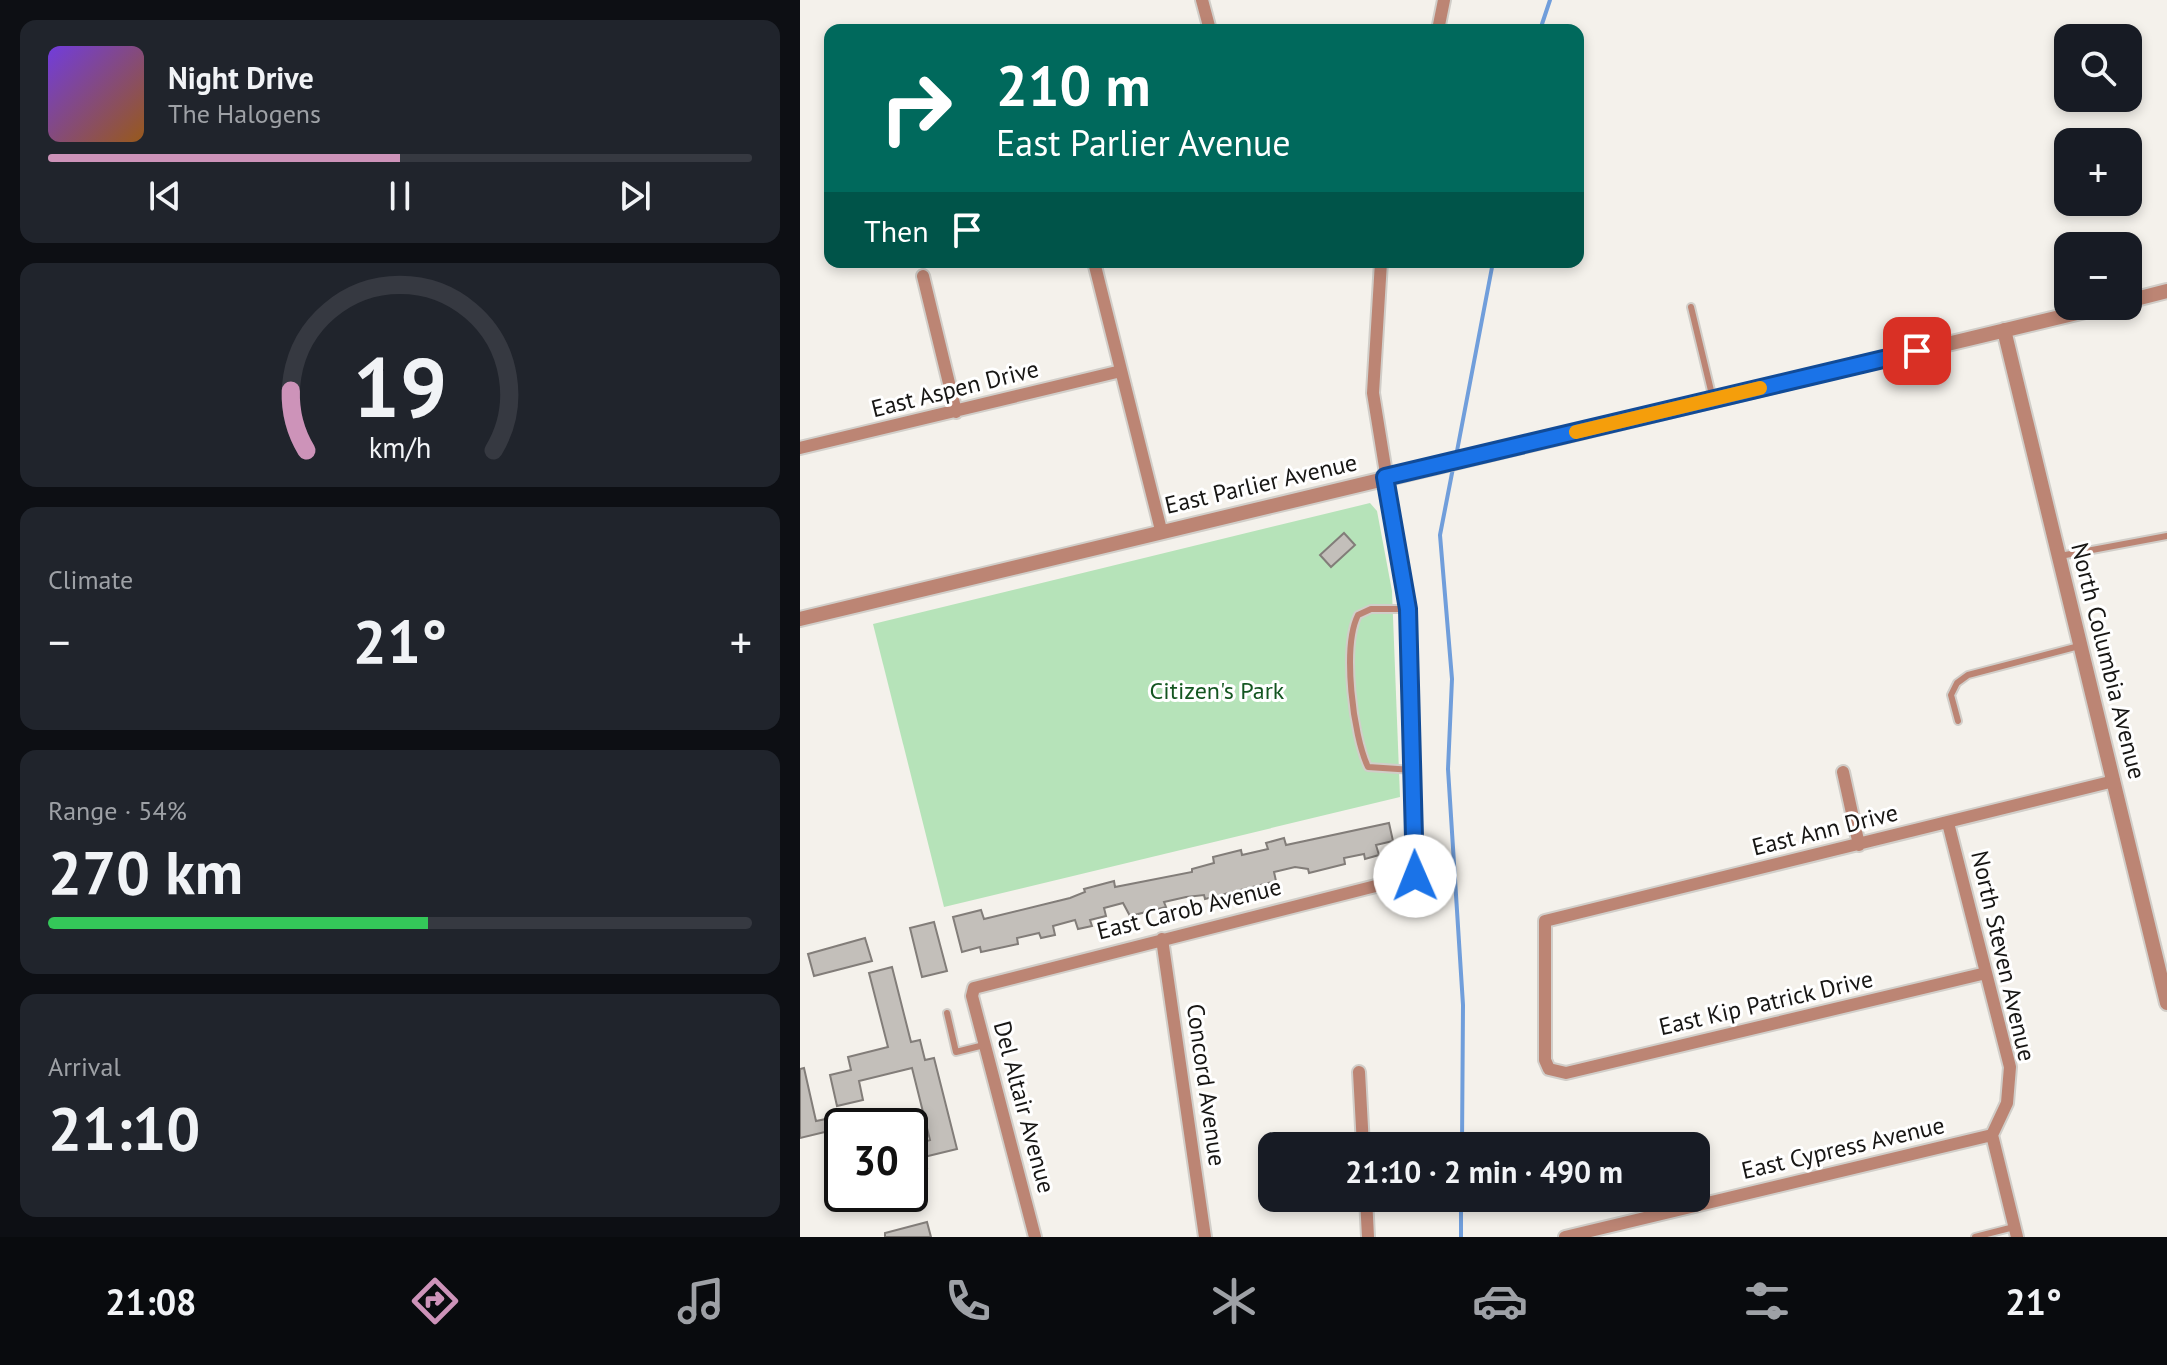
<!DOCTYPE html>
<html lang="en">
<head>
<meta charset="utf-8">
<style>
	:root { --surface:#171b24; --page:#20242c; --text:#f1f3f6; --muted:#9ea1a6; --line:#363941; --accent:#cd93b9 }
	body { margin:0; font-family:"PT Sans",sans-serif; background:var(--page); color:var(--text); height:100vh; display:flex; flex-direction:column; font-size:30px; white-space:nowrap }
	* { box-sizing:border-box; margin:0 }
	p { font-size:26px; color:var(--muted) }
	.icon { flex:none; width:44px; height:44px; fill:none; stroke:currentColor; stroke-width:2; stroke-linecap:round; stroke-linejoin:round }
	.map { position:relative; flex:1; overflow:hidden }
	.panel { display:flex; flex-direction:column; gap:20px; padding:20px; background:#0d0f14; width:800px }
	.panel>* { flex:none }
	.guide { position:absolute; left:24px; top:24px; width:760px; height:244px; border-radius:16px; box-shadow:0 4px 12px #0003; background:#00695c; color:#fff; overflow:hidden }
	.buttons { position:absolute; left:1254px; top:24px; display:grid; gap:16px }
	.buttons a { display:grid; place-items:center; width:88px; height:88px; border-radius:16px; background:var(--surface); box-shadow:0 4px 12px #0003; font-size:40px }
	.speed { position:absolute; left:24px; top:1108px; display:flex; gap:16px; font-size:40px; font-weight:700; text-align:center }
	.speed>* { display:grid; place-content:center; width:104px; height:104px; border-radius:50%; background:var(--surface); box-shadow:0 4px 12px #0003; line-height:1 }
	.speed .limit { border:4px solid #111; border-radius:12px; background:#fff; color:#111 }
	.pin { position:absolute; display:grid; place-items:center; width:68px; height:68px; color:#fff; margin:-34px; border-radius:16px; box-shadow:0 4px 12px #0006 }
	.me { position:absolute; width:88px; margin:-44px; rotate:359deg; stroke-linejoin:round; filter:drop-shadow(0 0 6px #0008) }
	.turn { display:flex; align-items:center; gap:28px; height:168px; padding:0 40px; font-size:36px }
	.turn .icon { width:104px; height:104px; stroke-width:2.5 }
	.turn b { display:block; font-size:56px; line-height:68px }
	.then { display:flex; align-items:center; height:76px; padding:0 40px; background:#0003; gap:16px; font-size:30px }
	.big { font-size:60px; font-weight:700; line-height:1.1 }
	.panel .card { flex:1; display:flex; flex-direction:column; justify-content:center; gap:12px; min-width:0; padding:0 28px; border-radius:16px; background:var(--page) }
	.panel .dial { align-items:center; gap:0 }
	.dial svg { height:208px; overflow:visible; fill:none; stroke:var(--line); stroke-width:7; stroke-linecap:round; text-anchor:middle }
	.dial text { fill:var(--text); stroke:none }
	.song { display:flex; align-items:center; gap:24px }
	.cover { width:96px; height:96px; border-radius:12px; background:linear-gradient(135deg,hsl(260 70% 55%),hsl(30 70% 35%)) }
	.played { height:8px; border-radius:4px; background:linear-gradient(90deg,var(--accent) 50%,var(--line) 50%) }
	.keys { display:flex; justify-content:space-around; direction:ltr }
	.heat { display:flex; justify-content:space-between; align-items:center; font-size:44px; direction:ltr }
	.charge { height:12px; border-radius:6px; background:linear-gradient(90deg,#34c759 54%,var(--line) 0) }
	.trip { position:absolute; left:458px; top:1132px; width:452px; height:80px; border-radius:16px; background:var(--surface); box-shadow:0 4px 12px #0003; font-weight:700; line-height:80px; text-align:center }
	.tabs { display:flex; height:128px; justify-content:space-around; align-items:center; background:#090b0e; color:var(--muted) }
	.tabs .icon { width:56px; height:56px }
	.tabs .current { color:var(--accent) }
	.tabs b { font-size:36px; color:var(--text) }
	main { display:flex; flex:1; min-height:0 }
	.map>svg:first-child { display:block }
	.green { fill:#b6e3b9 }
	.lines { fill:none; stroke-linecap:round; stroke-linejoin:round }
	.stream { stroke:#709edb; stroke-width:4 }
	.building { fill:#c3bfba; stroke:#827d79; stroke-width:2 }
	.service-casing { stroke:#d1cec9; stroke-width:10 }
	.minor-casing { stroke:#d1cec9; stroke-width:16 }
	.tertiary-casing { stroke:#d1cec9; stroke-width:18 }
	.service { stroke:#bc8574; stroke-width:6 }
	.minor { stroke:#bc8574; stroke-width:12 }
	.tertiary { stroke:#bc8574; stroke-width:14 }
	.route-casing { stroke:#114b97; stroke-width:20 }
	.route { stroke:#1a73e8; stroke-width:14 }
	.slow { stroke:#f59e0b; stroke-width:14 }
	.labels { text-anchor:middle; stroke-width:6; stroke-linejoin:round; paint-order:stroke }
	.street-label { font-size:24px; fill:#171614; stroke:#fff }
	.park-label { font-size:24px; fill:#145621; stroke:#fff }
</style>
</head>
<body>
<main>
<section class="panel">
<div class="card">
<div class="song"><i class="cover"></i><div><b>Night Drive</b><p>The Halogens</p></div></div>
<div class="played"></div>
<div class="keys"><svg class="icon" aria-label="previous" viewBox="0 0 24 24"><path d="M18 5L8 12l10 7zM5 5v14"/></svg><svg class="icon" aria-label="pause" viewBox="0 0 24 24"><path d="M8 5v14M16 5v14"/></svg><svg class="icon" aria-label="next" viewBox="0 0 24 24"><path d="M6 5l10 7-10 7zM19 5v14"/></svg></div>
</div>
<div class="card dial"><svg viewBox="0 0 100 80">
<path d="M14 69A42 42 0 1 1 86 69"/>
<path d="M14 69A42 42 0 0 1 8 46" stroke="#cd93b9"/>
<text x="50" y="56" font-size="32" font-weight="700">19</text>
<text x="50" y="72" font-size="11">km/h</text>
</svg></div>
<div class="card"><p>Climate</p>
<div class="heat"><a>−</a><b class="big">21°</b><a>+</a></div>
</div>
<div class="card"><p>Range · 54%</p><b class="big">270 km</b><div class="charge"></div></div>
<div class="card"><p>Arrival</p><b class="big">21:10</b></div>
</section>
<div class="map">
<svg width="1367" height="1237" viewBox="0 0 1367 1237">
	<rect width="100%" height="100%" fill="#f4f1eb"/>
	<!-- green -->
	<path class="green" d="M 570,503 L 577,511 L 592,591 L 600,797 L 144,907 L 73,624 Z"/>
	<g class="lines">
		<!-- stream -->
		<path class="stream" d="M 740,30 L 750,0
			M 657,451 L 693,262
			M 653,468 L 640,535 L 652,679 L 648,769 L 663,1005 L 662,1146
			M 661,1237 L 661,1198"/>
	</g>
	<!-- building -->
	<path class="building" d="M 544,533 L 555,545 L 531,567 L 520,555 Z
		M 589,823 L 593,841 L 576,845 L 579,855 L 565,859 L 564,854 L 544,858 L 545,864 L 509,873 L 508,869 L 495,867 L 474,872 L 476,881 L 405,899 L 404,895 L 386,897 L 364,902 L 366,907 L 330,916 L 323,903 L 304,908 L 306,916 L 290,920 L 292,926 L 278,929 L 275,920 L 253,926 L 255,935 L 241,938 L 239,933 L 217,938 L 218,944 L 181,952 L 180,947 L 162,952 L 153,917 L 181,910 L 184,919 L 270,898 L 285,892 L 284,889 L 314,881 L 315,887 L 392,872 L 392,869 L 414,863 L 413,857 L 441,850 L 442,855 L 468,849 L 466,843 L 484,838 L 486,845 Z
		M 134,922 L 147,971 L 122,977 L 110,928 Z
		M 65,938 L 72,961 L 14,976 L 8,954 Z
		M 92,967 L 111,1042 L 120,1040 L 125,1060 L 134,1058 L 157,1149 L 124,1157 L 127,1168 L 110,1172 L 110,1146 L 130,1140 L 112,1068 L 59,1081 L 63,1100 L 37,1106 L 30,1075 L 51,1070 L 48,1057 L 88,1047 L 69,973 Z
		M 4,1068 L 16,1121 L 26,1119 L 29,1131 L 0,1138 L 0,1069 Z
		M 127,1222 L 131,1237 L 85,1237 L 85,1233 Z"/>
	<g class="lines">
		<!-- service casing -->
		<g class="service-casing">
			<path id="service" d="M 891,307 L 913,399
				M 1260,556 L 1367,536
				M 608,609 L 571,609 L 558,615 C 542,647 553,736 568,767 L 613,770
				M 1158,721 L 1151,695 L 1157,683 L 1168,675 L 1279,646
				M 147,1013 L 156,1052 L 184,1045
				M 1175,1237 L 1214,1227"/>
		</g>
		<!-- minor casing -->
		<g class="minor-casing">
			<path id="minor" d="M 402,0 L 410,30
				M 638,30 L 644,0
				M 294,262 L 361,530
				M 123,276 L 156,412
				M 0,448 L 321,371
				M 1043,772 L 1059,845
				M 1148,823 L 1210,1067 L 1207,1103 L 1192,1135 L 1217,1237
				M 362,939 L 405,1237
				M 1186,973 L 766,1073 L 749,1069 L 745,1060 L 745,921 L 1314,781
				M 559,1072 L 563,1146
				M 566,1198 L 568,1237
				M 235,1237 L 172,996 L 174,988 L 615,876 L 608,609 L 573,393 L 581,262
				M 765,1237 L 1192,1135"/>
		</g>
		<!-- tertiary casing -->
		<g class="tertiary-casing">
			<path id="tertiary" d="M 1328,301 L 1367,291
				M 1204,330 L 1367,1003
				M 0,619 L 1306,306"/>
		</g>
		<!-- service -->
		<use href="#service" class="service"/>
		<!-- minor -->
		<use href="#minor" class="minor"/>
		<!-- tertiary -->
		<use href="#tertiary" class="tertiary"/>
	</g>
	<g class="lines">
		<!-- route casing -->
		<g class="route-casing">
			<path id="route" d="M 615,876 L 608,609 L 585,477 L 1117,351"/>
		</g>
		<!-- route -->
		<use href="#route" class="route"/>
		<!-- slow -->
		<path class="slow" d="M 776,432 L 960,388"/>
	</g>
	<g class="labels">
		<!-- street labels -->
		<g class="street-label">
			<text transform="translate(155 389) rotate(-14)" y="8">East Aspen Drive</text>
			<text transform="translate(461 484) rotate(-13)" y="8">East Parlier Avenue</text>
			<text transform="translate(1308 661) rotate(76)" y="8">North Columbia Avenue</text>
			<text transform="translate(1025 830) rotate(-14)" y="8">East Ann Drive</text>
			<text transform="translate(389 909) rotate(-14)" y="8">East Carob Avenue</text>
			<text transform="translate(1203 956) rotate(77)" y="8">North Steven Avenue</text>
			<text transform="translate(966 1003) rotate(-13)" y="8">East Kip Patrick Drive</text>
			<text transform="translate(406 1085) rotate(82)" y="8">Concord Avenue</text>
			<text transform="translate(224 1107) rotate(75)" y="8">Del Altair Avenue</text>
			<text transform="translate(1043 1148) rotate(-13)" y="8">East Cypress Avenue</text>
		</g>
		<!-- park labels -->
		<g class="park-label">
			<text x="417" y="699">Citizen's Park</text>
		</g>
	</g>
</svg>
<div class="buttons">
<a><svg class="icon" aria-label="search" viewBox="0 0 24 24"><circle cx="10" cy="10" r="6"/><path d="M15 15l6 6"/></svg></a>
<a>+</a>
<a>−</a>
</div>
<div class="speed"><div class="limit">30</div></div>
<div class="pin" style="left:1117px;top:351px;background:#d93025"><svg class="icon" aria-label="arrive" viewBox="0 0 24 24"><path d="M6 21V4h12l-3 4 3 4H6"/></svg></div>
<svg class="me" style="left:615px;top:876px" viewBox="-20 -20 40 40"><circle r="19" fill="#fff"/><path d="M0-13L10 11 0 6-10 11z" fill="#1a73e8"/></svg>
<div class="trip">21:10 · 2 min · 490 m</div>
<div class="guide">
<div class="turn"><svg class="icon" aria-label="right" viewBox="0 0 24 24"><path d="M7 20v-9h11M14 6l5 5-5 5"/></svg><div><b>210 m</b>East Parlier Avenue</div></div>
<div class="then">Then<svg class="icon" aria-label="arrive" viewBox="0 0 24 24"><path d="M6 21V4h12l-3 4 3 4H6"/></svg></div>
</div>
</div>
</main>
<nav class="tabs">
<b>21:08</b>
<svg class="icon current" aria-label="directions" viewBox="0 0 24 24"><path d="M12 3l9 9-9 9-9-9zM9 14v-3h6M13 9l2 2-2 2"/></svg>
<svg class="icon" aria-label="music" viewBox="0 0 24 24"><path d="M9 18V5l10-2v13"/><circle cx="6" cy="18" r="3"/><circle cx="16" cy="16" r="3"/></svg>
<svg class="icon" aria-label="phone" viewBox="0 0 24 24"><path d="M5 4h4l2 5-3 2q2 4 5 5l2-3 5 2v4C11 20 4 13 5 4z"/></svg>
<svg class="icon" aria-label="climate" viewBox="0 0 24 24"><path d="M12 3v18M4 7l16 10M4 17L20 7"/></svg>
<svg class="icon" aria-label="car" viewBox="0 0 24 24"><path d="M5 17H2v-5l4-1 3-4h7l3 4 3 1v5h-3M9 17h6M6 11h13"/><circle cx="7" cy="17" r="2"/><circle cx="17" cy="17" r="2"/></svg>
<svg class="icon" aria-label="filters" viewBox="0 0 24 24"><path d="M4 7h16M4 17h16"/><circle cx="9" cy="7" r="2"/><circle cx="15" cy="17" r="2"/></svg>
<b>21°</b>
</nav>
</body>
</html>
